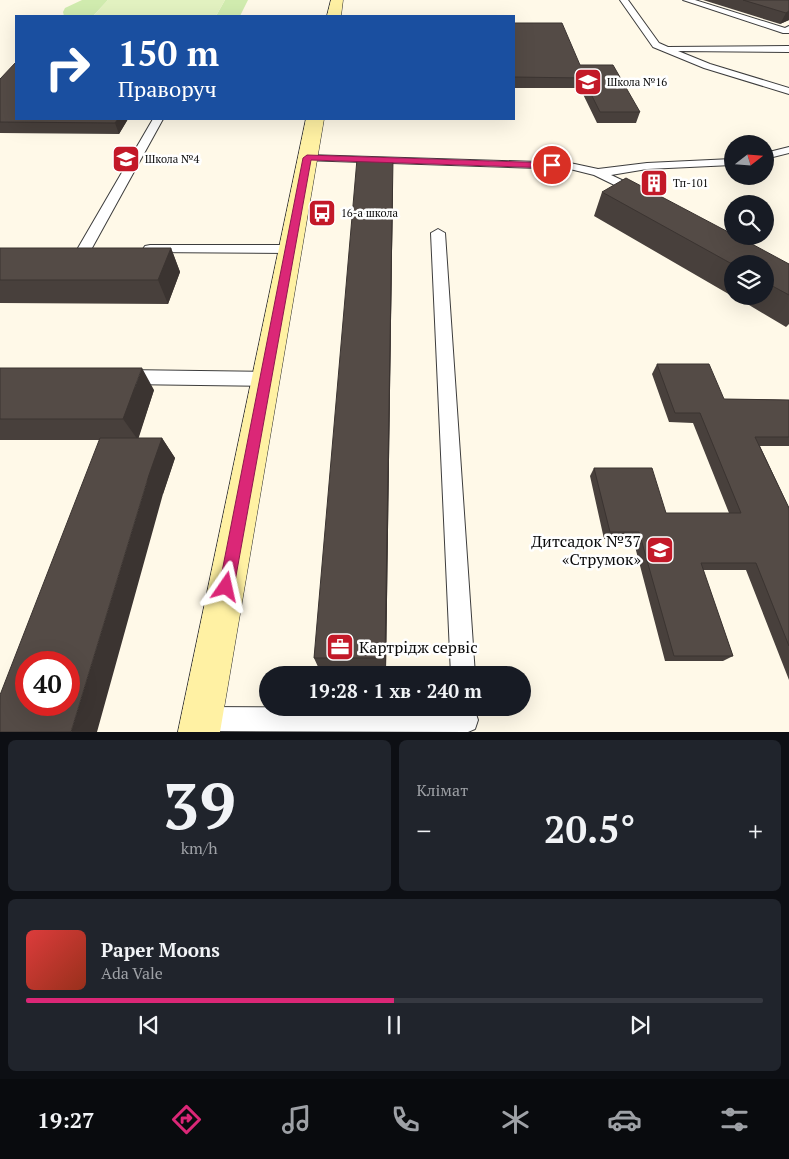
<!DOCTYPE html>
<html lang="uk">
<head>
<meta charset="utf-8">
<style>
	:root { --surface:#171b24; --page:#20242c; --text:#f1f3f6; --muted:#9ea1a6; --line:#363941; --accent:#db2777 }
	body { margin:0; font-family:"PT Serif",serif; background:var(--page); color:var(--text); height:100vh; display:flex; flex-direction:column; font-size:19px; white-space:nowrap }
	* { box-sizing:border-box; margin:0 }
	p { font-size:16px; color:var(--muted) }
	.icon { flex:none; width:28px; height:28px; fill:none; stroke:currentColor; stroke-width:2; stroke-linecap:round; stroke-linejoin:round }
	.map { position:relative; height:732px; overflow:hidden }
	.drawer { display:flex; flex-direction:column; gap:8px; padding:8px; background:#0d0f14; flex:1 }
	.drawer>* { flex:none }
	.guide { position:absolute; left:15px; top:15px; width:500px; height:105px; border-radius:0px; box-shadow:0 5px 20px #0002; background:#1a4fa0; color:#fff; overflow:hidden }
	.needle { width:32px; rotate:73deg }
	.tools { position:absolute; left:724px; top:135px; display:grid; gap:10px }
	.tools a { display:grid; place-items:center; width:50px; height:50px; border-radius:50%; background:var(--surface); box-shadow:0 5px 20px #0002; font-size:25px }
	.speed { position:absolute; left:15px; top:651px; display:flex; gap:10px; font-size:25px; font-weight:700; text-align:center }
	.speed>* { display:grid; place-content:center; width:65px; height:65px; border-radius:50%; background:var(--surface); box-shadow:0 5px 20px #0002; line-height:1 }
	.speed .limit { border:8px solid #d22; background:#fff; color:#111 }
	.pin { position:absolute; display:grid; place-items:center; width:42px; height:42px; color:#fff; margin:-21px; border:2px solid #fff; border-radius:50%; box-shadow:0 1px 5px #0007 }
	.me { position:absolute; width:55px; margin:-28px; rotate:11deg; stroke-linejoin:round; filter:drop-shadow(0 0 4px #0008) }
	.turn { display:flex; align-items:center; gap:18px; height:105px; padding:0 20px; font-size:22px }
	.turn .icon { width:65px; height:65px; stroke-width:2.5 }
	.turn b { display:block; font-size:35px; line-height:42px }
	.big { font-size:38px; font-weight:800; line-height:1.1 }
	.drawer .card { flex:1; display:flex; flex-direction:column; justify-content:center; gap:8px; min-width:0; padding:0 18px; border-radius:8px; background:var(--page) }
	.drawer .dial { align-items:center; gap:0 }
	.dial b { font-size:65px; line-height:1 }
	.song { display:flex; align-items:center; gap:15px }
	.cover { width:60px; height:60px; border-radius:8px; background:linear-gradient(135deg,hsl(0 70% 55%),hsl(10 70% 35%)) }
	.played { height:5px; border-radius:2px; background:linear-gradient(90deg,var(--accent) 50%,var(--line) 50%) }
	.keys { display:flex; justify-content:space-around; direction:ltr }
	.heat { display:flex; justify-content:space-between; align-items:center; font-size:28px; direction:ltr }
	.drawer .tiles { flex:1; display:grid; gap:8px; grid-template-columns:1fr 1fr }
	.card:last-child { grid-column:span 2 }
	.trip { position:absolute; left:259px; top:666px; width:272px; height:50px; border-radius:25px; background:var(--surface); box-shadow:0 5px 20px #0002; font-weight:800; line-height:50px; text-align:center }
	.tab-bar { display:flex; height:80px; justify-content:space-around; align-items:center; background:#090b0e; color:var(--muted) }
	.tab-bar .icon { width:35px; height:35px }
	.tab-bar .current { color:var(--accent) }
	.tab-bar b { font-size:22px; color:var(--text) }
	.map>svg:first-child { display:block }
	.green { fill:#d1ecaf }
	.pitch { fill:#e3f2c1 }
	.lines { fill:none; stroke-linecap:round; stroke-linejoin:round }
	.lane-casing { stroke:#3d3d3d; stroke-width:2 }
	.secondary-casing { stroke:#2c2c2c; stroke-width:1 }
	.lane { fill:#fff; fill-rule:evenodd }
	.secondary { fill:#fff1a3; fill-rule:evenodd }
	.wall { fill:#48403c }
	.shaded-wall { fill:#3b3431 }
	.building { fill:#544b46; stroke:#3b3431; fill-rule:evenodd }
	.route { fill:#db2777; stroke:#8e194d }
	.labels { text-anchor:middle; stroke-width:5; stroke-linejoin:round; paint-order:stroke }
	.far-poi-label { font-size:11px; fill:#0a0a0a; stroke:#fff; text-anchor:start }
	.near-poi-label { font-size:16px; fill:#0a0a0a; stroke:#fff; text-anchor:end }
</style>
</head>
<body>
<div class="map">
<svg width="789" height="732" viewBox="0 0 789 732">
	<rect width="100%" height="100%" fill="#fff9e8"/>
	<!-- green -->
	<path class="green" d="M 82,0 L 108,0 L 93,16 L 64,16 L 63,12 L 65,8 Z
		M 225,0 L 248,0 L 240,16 L 216,16 Z"/>
	<!-- pitch -->
	<path class="pitch" d="M 108,0 L 225,0 L 216,16 L 93,16 Z"/>
	<g class="lines">
		<!-- lane casing -->
		<g class="lane-casing">
			<path id="lane" d="M 620,0 L 628,0 L 659,43 L 668,47 L 789,46 L 789,52 L 678,51 L 710,64 L 789,88 L 789,94 L 704,68 L 653,47 Z
				M 683,0 L 695,0 L 785,28 L 789,26 L 789,33 L 783,33 Z
				M 153,119 L 163,119 L 92,248 L 90,251 L 80,251 L 78,248 Z
				M 789,147 L 789,153 L 765,159 L 765,153 Z
				M 307,155 L 570,163 L 598,169 L 647,163 L 732,159 L 732,165 L 647,169 L 611,175 L 641,189 L 643,192 L 637,196 L 594,175 L 570,169 L 303,160 L 301,158 L 303,156 Z
				M 438,229 L 445,233 L 475,675 L 451,675 L 431,233 Z
				M 150,245 L 290,245 L 295,246 L 297,249 L 295,252 L 290,253 L 145,252 L 143,249 L 145,246 Z
				M 125,370 L 265,372 L 271,374 L 273,379 L 271,384 L 265,386 L 125,384 L 119,382 L 117,377 L 119,372 Z
				M 201,707 L 466,708 L 475,711 L 478,720 L 475,729 L 468,732 L 201,731 L 192,728 L 189,719 L 192,710 Z"/>
		</g>
		<!-- secondary casing -->
		<g class="secondary-casing">
			<path id="secondary" d="M 331,0 L 343,0 L 341,16 L 327,16 Z
				M 306,119 L 324,119 L 220,732 L 178,732 Z"/>
		</g>
		<!-- lane -->
		<use href="#lane" class="lane"/>
		<!-- secondary -->
		<use href="#secondary" class="secondary"/>
	</g>
	<!-- wall -->
	<path class="wall" d="M 703,0 L 789,0 L 789,20 L 780,24 Z
		M 514,23 L 580,65 L 640,112 L 636,123 L 597,123 L 580,88 L 514,88 Z
		M 0,79 L 128,119 L 119,134 L 0,133 Z
		M 393,182 L 386,669 L 319,669 L 314,658 Z
		M 602,192 L 789,264 L 789,324 L 786,327 L 734,296 L 765,296 L 765,264 L 732,264 L 732,296 L 594,216 Z
		M 0,248 L 171,248 L 180,272 L 168,304 L 0,303 Z
		M 657,364 L 724,399 L 789,400 L 789,446 L 760,446 L 789,508 L 789,680 L 746,570 L 703,570 L 733,656 L 723,661 L 665,661 L 633,539 L 604,539 L 590,476 L 594,468 L 666,513 L 729,513 L 693,423 L 669,422 L 652,374 Z
		M 0,368 L 154,390 L 138,438 L 162,438 L 175,458 L 163,494 L 99,440 L 0,440 Z"/>
	<!-- shaded-wall -->
	<path class="shaded-wall" d="M 789,11 L 789,20 L 780,24 L 786,13 Z
		M 118,119 L 128,119 L 119,134 L 115,123 Z
		M 393,159 L 393,182 L 386,669 L 385,658 Z
		M 171,248 L 180,272 L 168,304 L 158,280 Z
		M 142,368 L 154,390 L 138,440 L 123,419 Z
		M 162,438 L 175,458 L 163,494 L 97,732 L 71,732 L 149,475 Z"/>
	<!-- building -->
	<path class="building" d="M 743,0 L 789,0 L 789,11 L 786,13 Z
		M 514,23 L 562,23 L 580,65 L 613,65 L 640,112 L 600,112 L 583,78 L 514,77 Z
		M 16,62 L 16,119 L 118,119 L 115,123 L 0,122 L 0,79 Z
		M 357,159 L 393,159 L 385,658 L 314,658 Z
		M 626,178 L 732,234 L 732,236 L 737,236 L 789,264 L 789,295 L 765,282 L 765,264 L 732,264 L 602,192 Z
		M 0,248 L 171,248 L 158,280 L 0,280 Z
		M 657,364 L 709,364 L 724,399 L 789,400 L 789,437 L 755,437 L 789,508 L 789,646 L 756,563 L 701,563 L 733,656 L 674,656 L 639,532 L 610,532 L 594,468 L 652,468 L 666,513 L 741,513 L 700,413 L 675,413 Z
		M 0,368 L 142,368 L 123,419 L 0,419 Z
		M 100,438 L 162,438 L 149,475 L 71,732 L 0,732 L 0,695 ZM 26,662 L 69,662 L 69,705 L 26,705 Z"/>
	<!-- route -->
	<path class="route" d="M 307,155 L 552,163 L 556,165 L 552,168 L 311,160 L 234,587 L 231,592 L 226,595 L 221,592 L 219,587 L 303,158 Z"/>
	<!-- icons -->
	<defs>
		<g id="school-square" transform="scale(1.4375)"><rect x="-9" y="-9" width="18" height="18" rx="4" fill="#c31928" stroke="#fff"/><path d="M0-5L7-2L0 1L-7-2ZM-4 1L0 2.5L4 1V4Q0 6-4 4Z" fill="#fff"/></g>
		<g id="building-square" transform="scale(1.4375)"><rect x="-9" y="-9" width="18" height="18" rx="4" fill="#c31928" stroke="#fff"/><path d="M-4-6H4V6H1V3H-1V6H-4ZM-2.5-4.3h1.7v1.8h-1.7ZM.8-4.3h1.7v1.8H.8ZM-2.5-1h1.7V.8h-1.7ZM.8-1h1.7V.8H.8Z" fill="#fff"/></g>
		<g id="bus-square" transform="scale(1.4375)"><rect x="-9" y="-9" width="18" height="18" rx="4" fill="#c31928" stroke="#fff"/><path d="M-5-6H5V4H4V6H2V4H-2V6H-4V4H-5ZM-3.5-4V0h7V-4ZM-3.5 1.2v1.5H-2V1.2ZM2 1.2v1.5H3.5V1.2Z" fill="#fff"/></g>
		<g id="office-square" transform="scale(1.4375)"><rect x="-9" y="-9" width="18" height="18" rx="4" fill="#c31928" stroke="#fff"/><path d="M-6-3h4V-5.5h4V-3h4V5H-6ZM-1-4.5V-3h2v-1.5ZM-6 0V1H6V0Z" fill="#fff"/></g>
	</defs>
	<g fill-rule="evenodd">
		<use href="#school-square" x="588" y="82"/>
		<use href="#school-square" x="126" y="159"/>
		<use href="#building-square" x="654" y="183"/>
		<use href="#bus-square" x="322" y="213"/>
		<use href="#school-square" x="660" y="550"/>
		<use href="#office-square" x="340" y="647"/>
	</g>
	<g class="labels">
		<!-- far-poi labels -->
		<g class="far-poi-label">
			<text x="607" y="86">Школа №16</text>
			<text x="145" y="163">Школа №4</text>
			<text x="673" y="187">Тп-101</text>
			<text x="341" y="217">16-а школа</text>
		</g>
		<!-- near-poi labels -->
		<g class="near-poi-label">
			<text x="641" y="547">Дитсадок №37<tspan x="641" dy="18">«Струмок»</tspan></text>
			<text x="359" y="653" text-anchor="start">Картрiдж сервiс</text>
		</g>
	</g>
</svg>
<div class="tools">
<a><svg class="needle" viewBox="-14 -14 28 28"><path d="M0-13l5 13h-10z" fill="#e53935"/><path d="M0 13l5-13h-10z" fill="#9ea1a6"/></svg></a>
<a><svg class="icon" aria-label="search" viewBox="0 0 24 24"><circle cx="10" cy="10" r="6"/><path d="M15 15l6 6"/></svg></a>
<a><svg class="icon" aria-label="layers" viewBox="0 0 24 24"><path d="M12 4l9 5-9 5-9-5zM3 14l9 5 9-5"/></svg></a>
</div>
<div class="speed"><div class="limit">40</div></div>
<div class="pin" style="left:552px;top:165px;background:#d93025"><svg class="icon" aria-label="arrive" viewBox="0 0 24 24"><path d="M6 21V4h12l-3 4 3 4H6"/></svg></div>
<svg class="me" style="left:226px;top:587px" viewBox="-20 -20 40 40"><path d="M0-17L14 15 0 8-14 15z" fill="#db2777" stroke="#fff" stroke-width="4"/></svg>
<div class="trip">19:28 · 1 хв · 240 m</div>
<div class="guide">
<div class="turn"><svg class="icon" aria-label="right" viewBox="0 0 24 24"><path d="M7 20v-9h11M14 6l5 5-5 5"/></svg><div><b>150 m</b>Праворуч</div></div>
</div>
</div>
<section class="drawer">
<div class="tiles">
<div class="card dial"><b>39</b><p>km/h</p></div>
<div class="card"><p>Клімат</p>
<div class="heat"><a>−</a><b class="big">20.5°</b><a>+</a></div>
</div>
<div class="card">
<div class="song"><i class="cover"></i><div><b>Paper Moons</b><p>Ada Vale</p></div></div>
<div class="played"></div>
<div class="keys"><svg class="icon" aria-label="previous" viewBox="0 0 24 24"><path d="M18 5L8 12l10 7zM5 5v14"/></svg><svg class="icon" aria-label="pause" viewBox="0 0 24 24"><path d="M8 5v14M16 5v14"/></svg><svg class="icon" aria-label="next" viewBox="0 0 24 24"><path d="M6 5l10 7-10 7zM19 5v14"/></svg></div>
</div>
</div>
</section>
<nav class="tab-bar">
<b>19:27</b>
<svg class="icon current" aria-label="directions" viewBox="0 0 24 24"><path d="M12 3l9 9-9 9-9-9zM9 14v-3h6M13 9l2 2-2 2"/></svg>
<svg class="icon" aria-label="music" viewBox="0 0 24 24"><path d="M9 18V5l10-2v13"/><circle cx="6" cy="18" r="3"/><circle cx="16" cy="16" r="3"/></svg>
<svg class="icon" aria-label="phone" viewBox="0 0 24 24"><path d="M5 4h4l2 5-3 2q2 4 5 5l2-3 5 2v4C11 20 4 13 5 4z"/></svg>
<svg class="icon" aria-label="climate" viewBox="0 0 24 24"><path d="M12 3v18M4 7l16 10M4 17L20 7"/></svg>
<svg class="icon" aria-label="car" viewBox="0 0 24 24"><path d="M5 17H2v-5l4-1 3-4h7l3 4 3 1v5h-3M9 17h6M6 11h13"/><circle cx="7" cy="17" r="2"/><circle cx="17" cy="17" r="2"/></svg>
<svg class="icon" aria-label="filters" viewBox="0 0 24 24"><path d="M4 7h16M4 17h16"/><circle cx="9" cy="7" r="2"/><circle cx="15" cy="17" r="2"/></svg>
</nav>
</body>
</html>
